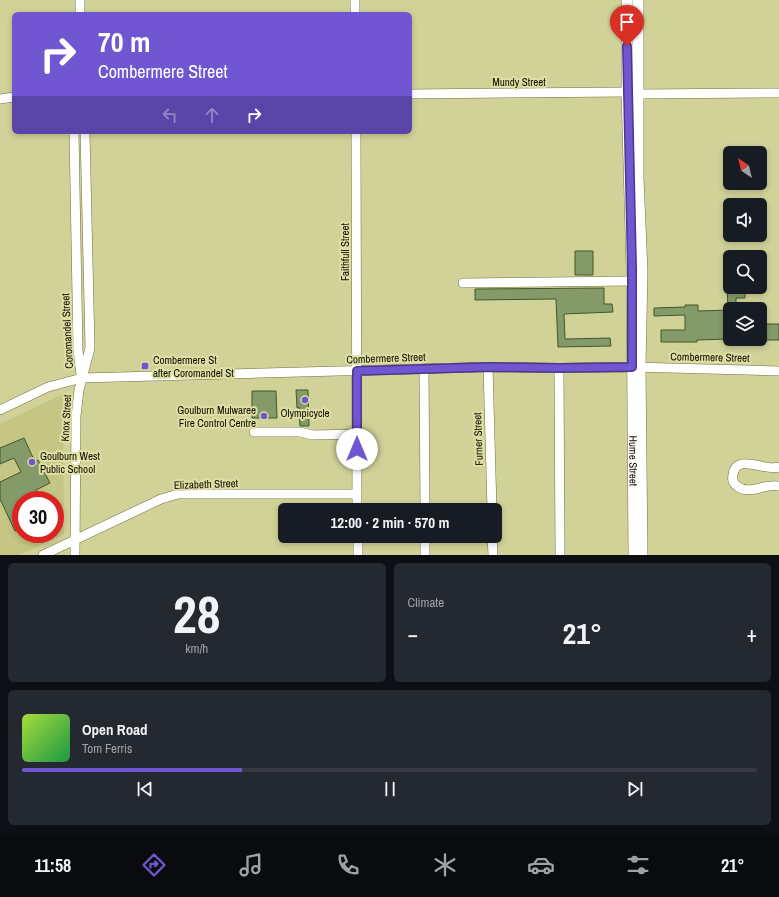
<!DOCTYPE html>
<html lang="en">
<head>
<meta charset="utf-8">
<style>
	:root { --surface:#171b24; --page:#242831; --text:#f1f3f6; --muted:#9ea1a6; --line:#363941; --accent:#7057d1 }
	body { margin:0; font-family:"Archivo Narrow",sans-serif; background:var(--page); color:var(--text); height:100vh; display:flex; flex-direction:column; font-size:15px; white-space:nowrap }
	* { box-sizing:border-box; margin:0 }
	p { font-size:13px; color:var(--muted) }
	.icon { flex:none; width:22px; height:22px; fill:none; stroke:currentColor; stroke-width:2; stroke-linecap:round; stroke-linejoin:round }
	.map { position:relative; height:555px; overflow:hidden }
	.details { display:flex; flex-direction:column; gap:8px; padding:8px; background:#0d0f14; flex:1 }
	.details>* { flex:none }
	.top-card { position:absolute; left:12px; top:12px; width:400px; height:122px; border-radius:6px; box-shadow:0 2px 6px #0003; background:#7057d1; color:#fff; overflow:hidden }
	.needle { width:26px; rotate:325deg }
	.tools { position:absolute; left:723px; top:146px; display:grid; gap:8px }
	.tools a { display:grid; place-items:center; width:44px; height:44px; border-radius:6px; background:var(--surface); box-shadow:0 2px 6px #0003; font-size:20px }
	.speed { position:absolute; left:12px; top:491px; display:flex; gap:8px; font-size:20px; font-weight:700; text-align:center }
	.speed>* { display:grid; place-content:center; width:52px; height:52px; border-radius:50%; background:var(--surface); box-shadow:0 2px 6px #0003; line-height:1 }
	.speed .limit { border:6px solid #d22; background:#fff; color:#111 }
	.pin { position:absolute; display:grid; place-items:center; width:34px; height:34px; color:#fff; margin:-41px -17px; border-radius:50% 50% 50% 0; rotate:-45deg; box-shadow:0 0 4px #0007 }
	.pin .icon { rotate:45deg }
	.me { position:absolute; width:44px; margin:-22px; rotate:0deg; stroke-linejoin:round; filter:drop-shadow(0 0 3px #0008) }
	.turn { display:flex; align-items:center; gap:14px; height:84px; padding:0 20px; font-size:18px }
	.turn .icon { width:52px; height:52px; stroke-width:2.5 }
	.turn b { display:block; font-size:28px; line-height:34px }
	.lanes { display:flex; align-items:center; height:38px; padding:0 20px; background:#0003; justify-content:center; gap:20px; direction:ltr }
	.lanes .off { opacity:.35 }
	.big { font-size:30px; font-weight:700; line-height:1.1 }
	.details .widget { flex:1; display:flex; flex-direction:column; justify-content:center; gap:6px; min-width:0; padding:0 14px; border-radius:6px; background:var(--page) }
	.details .dial { align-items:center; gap:0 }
	.dial b { font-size:52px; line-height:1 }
	.song { display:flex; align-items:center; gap:12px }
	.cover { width:48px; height:48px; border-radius:6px; background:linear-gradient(135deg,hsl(80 70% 55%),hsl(140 70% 35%)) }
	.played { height:4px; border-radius:2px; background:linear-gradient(90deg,var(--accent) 30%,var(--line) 30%) }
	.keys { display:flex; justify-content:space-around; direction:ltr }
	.heat { display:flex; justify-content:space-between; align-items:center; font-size:22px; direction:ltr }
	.details .tiles { flex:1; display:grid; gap:8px; grid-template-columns:1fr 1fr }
	.widget:last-child { grid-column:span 2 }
	.trip { position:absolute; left:278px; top:503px; width:224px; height:40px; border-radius:6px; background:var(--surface); box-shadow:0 2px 6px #0003; font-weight:700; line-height:40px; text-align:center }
	.tab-bar { display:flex; height:64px; justify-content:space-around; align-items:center; background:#090b0e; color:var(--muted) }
	.tab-bar .icon { width:28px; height:28px }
	.tab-bar .current { color:var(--accent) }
	.tab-bar b { font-size:18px; color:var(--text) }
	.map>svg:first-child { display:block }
	.built { fill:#c6c684; fill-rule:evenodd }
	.building { fill:#849b69; stroke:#425727 }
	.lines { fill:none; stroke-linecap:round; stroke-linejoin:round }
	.minor-casing { stroke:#71713b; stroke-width:10 }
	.major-casing { stroke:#71713b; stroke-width:12 }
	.minor { stroke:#fff; stroke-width:9 }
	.major { stroke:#fff; stroke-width:11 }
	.route-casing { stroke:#493988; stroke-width:10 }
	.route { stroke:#7057d1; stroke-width:7 }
	.poi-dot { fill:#7057d1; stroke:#dedfa4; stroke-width:1.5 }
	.labels { text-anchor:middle; stroke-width:4; stroke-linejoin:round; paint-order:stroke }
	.street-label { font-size:11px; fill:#0f0f00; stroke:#dedfa4 }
	.poi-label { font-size:11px; fill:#0f0f00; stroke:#dedfa4; text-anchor:start }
</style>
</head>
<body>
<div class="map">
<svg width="779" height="555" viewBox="0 0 779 555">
	<rect width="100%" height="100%" fill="#d1d298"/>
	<!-- built -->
	<path class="built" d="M 63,394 L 64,534 L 19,555 L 0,555 L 0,424 ZM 21,500 L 55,500 L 55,534 L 21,534 Z"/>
	<!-- building -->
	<path class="building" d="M 575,251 L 593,251 L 593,275 L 575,275 Z
		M 727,287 L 745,287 L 745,298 L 736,298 L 736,309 L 728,309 Z
		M 604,288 L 604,304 L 612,304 L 613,312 L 564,314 L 565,339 L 610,338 L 611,346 L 558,347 L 556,299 L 475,300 L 475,289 Z
		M 685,305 L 698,305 L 698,311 L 730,310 L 730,339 L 697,340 L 697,342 L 661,342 L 661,330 L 685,330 L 685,315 L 654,316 L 654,308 L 685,307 Z
		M 760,324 L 779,324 L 779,340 L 760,340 Z
		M 296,390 L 308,390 L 309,426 L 300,426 L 299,407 L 297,408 Z
		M 252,391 L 276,391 L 277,418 L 252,418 Z
		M 24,438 L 35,462 L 38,460 L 50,483 L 36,490 L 41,500 L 21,500 L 21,528 L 15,531 L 0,499 L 0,482 L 21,472 L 14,458 L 0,464 L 0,448 Z"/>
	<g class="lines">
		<!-- minor casing -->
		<g class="minor-casing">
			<path id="minor" d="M 355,0 L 355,14
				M 80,14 L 80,0
				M 410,94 L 627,92
				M 639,94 L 779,93
				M 0,99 L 14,97
				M 74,132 L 78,350 L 81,375
				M 356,132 L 357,510
				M 463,283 L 632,281
				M 488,367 L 492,510
				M 424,368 L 425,510
				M 559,368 L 560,555
				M 0,410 L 48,387 L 82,378 L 488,367 L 559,368 L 632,367 L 779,371
				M 254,432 L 300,432 L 313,435 L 357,434
				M 779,467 C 765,472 736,452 733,475 C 732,479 733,483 737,486 C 749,496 764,483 779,486
				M 358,536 L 358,555
				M 425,536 L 425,555
				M 492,536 L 493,555
				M 43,555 L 161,499 L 178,494 L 357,494
				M 75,555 L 76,416 L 79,390 L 90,348 L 85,132"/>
		</g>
		<!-- major casing -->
		<g class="major-casing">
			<g id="major">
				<path id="s1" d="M 627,0 L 627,92 L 632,269 L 634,555"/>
				<path d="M 638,0 L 638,178 L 642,272 L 640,367 L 642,555"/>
			</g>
		</g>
		<!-- minor -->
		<use href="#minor" class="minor"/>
		<!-- major -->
		<use href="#major" class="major"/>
	</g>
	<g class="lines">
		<!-- route casing -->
		<g class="route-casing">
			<path id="route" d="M 357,449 L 357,371 L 488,367 L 559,368 L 632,367 L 632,269 L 627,46"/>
		</g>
		<!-- route -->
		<use href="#route" class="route"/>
	</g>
	<!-- markers -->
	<g class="poi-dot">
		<rect x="141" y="362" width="8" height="8" rx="2"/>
		<circle cx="305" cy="400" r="4"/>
		<circle cx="264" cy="416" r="4"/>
		<circle cx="32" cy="462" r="4"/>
	</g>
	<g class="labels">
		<!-- street labels -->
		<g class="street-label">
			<text x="519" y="86">Mundy Street</text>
			<text transform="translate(345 252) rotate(-90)" y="4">Faithfull Street</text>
			<text transform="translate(67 331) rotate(-93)" y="4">Coromandel Street</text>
			<text transform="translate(710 357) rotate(1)" y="4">Combermere Street</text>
			<text transform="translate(386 358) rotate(-2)" y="4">Combermere Street</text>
			<text transform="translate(66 418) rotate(-87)" y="4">Knox Street</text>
			<text transform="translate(478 439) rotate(-92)" y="4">Furner Street</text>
			<text dy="4" stroke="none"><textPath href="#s1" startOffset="461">Hume Street</textPath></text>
			<text transform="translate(206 484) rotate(-2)" y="4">Elizabeth Street</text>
		</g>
		<!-- poi labels -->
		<g class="poi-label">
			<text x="153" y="364">Combermere St<tspan x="153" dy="13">after Coromandel St</tspan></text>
			<text x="256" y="414" text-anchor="end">Goulburn Mulwaree<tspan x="256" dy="13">Fire Control Centre</tspan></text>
			<text x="305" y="417" text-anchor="middle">Olympicycle</text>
			<text x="40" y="460">Goulburn West<tspan x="40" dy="13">Public School</tspan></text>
		</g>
	</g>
</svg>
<div class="tools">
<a><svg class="needle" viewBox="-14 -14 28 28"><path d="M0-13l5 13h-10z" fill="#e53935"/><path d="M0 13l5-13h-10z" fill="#9ea1a6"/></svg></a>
<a><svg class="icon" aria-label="sound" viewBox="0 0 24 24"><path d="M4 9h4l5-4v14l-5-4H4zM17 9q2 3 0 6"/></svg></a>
<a><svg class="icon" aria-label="search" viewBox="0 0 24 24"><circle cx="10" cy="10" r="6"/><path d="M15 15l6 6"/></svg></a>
<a><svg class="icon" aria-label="layers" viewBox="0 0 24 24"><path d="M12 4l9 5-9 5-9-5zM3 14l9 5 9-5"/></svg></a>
</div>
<div class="speed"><div class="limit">30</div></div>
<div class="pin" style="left:627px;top:46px;background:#d93025"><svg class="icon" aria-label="arrive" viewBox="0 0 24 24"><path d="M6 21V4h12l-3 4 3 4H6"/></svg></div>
<svg class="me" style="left:357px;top:449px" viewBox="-20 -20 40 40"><circle r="19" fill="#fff"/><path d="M0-13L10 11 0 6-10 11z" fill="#7057d1"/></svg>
<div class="trip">12:00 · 2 min · 570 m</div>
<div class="top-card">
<div class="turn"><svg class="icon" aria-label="right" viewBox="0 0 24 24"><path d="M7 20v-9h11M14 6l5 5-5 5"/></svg><div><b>70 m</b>Combermere Street</div></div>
<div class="lanes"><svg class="icon off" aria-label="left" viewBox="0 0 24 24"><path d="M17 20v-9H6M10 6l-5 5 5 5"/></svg><svg class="icon off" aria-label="ahead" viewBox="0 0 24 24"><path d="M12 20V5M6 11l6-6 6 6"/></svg><svg class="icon" aria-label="right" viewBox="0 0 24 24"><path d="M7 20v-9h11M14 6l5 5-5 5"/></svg></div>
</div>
</div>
<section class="details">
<div class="tiles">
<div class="widget dial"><b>28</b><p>km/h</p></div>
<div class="widget"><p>Climate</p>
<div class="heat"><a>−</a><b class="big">21°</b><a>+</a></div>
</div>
<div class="widget">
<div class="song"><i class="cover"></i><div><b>Open Road</b><p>Tom Ferris</p></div></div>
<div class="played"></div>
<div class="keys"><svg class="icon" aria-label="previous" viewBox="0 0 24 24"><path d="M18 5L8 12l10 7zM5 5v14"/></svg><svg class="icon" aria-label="pause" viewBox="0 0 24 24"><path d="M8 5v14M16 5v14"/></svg><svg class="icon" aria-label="next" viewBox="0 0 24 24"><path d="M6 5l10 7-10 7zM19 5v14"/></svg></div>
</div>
</div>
</section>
<nav class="tab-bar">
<b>11:58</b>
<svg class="icon current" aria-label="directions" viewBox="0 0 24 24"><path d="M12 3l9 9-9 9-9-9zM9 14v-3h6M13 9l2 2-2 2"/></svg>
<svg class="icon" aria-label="music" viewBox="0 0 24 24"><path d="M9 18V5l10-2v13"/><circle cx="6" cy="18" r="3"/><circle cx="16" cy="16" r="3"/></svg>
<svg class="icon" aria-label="phone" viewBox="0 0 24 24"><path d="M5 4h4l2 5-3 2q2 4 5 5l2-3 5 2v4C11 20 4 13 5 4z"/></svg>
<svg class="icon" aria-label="climate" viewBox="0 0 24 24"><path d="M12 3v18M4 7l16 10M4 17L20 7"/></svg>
<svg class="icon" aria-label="car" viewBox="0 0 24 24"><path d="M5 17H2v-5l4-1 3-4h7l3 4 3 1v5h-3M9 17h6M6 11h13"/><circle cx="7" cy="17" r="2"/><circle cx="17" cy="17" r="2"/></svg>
<svg class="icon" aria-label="filters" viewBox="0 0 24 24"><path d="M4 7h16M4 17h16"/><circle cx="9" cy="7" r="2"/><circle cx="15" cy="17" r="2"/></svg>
<b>21°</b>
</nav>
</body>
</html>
